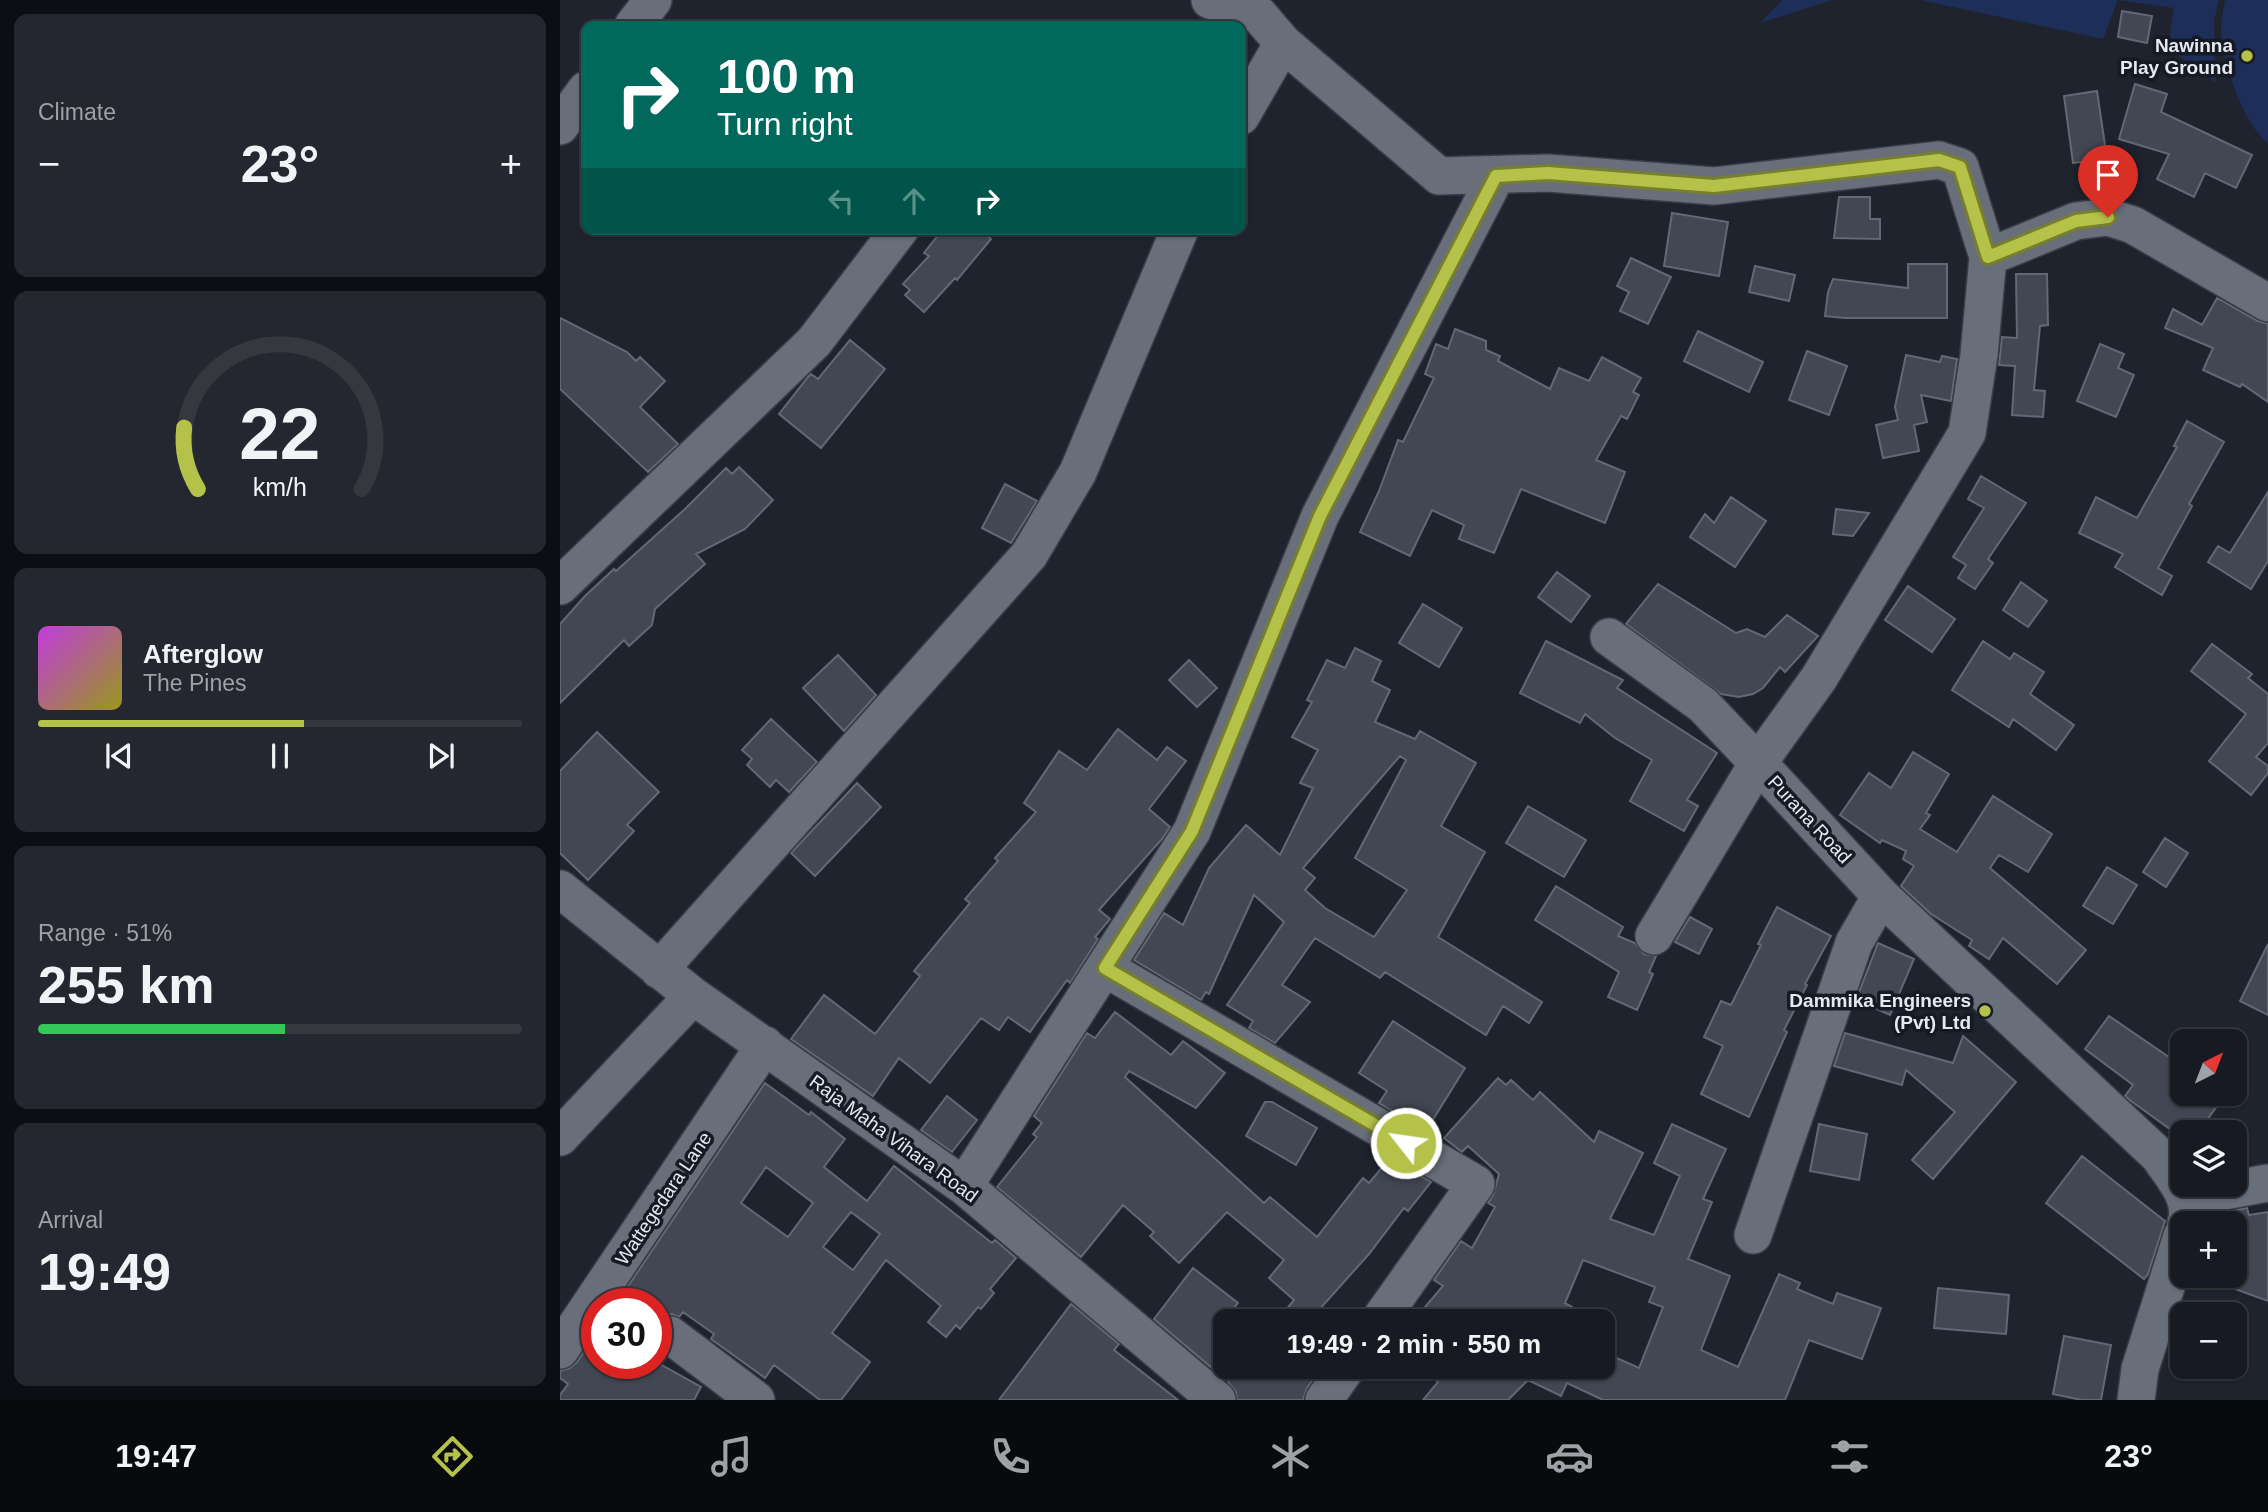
<!DOCTYPE html>
<html lang="en">
<head>
<meta charset="utf-8">
<style>
	:root { --surface:#171a22; --page:#24272f; --text:#f1f3f6; --muted:#9ea1a5; --line:#363840; --accent:#b5c249 }
	body { margin:0; font-family:Helvetica,sans-serif; background:var(--page); color:var(--text); height:100vh; display:flex; flex-direction:column; font-size:26px; white-space:nowrap }
	* { box-sizing:border-box; margin:0 }
	p { font-size:23px; color:var(--muted) }
	.icon { flex:none; width:38px; height:38px; fill:none; stroke:currentColor; stroke-width:2; stroke-linecap:round; stroke-linejoin:round }
	.map { position:relative; flex:1; overflow:hidden }
	.panel { display:flex; flex-direction:column; gap:14px; padding:14px; background:#0d0e13; width:560px }
	.panel>* { flex:none }
	.top-card { position:absolute; left:21px; top:21px; width:665px; height:214px; border-radius:14px; box-shadow:0 2px 5px #0004,0 0 0 2px var(--line); background:#00695c; color:#fff; overflow:hidden }
	.needle { width:46px; rotate:42deg }
	.buttons { position:absolute; left:1610px; top:1029px; display:grid; gap:14px }
	.buttons a { display:grid; place-items:center; width:77px; height:77px; border-radius:14px; background:var(--surface); box-shadow:0 2px 5px #0004,0 0 0 2px var(--line); font-size:35px }
	.speed { position:absolute; left:21px; top:1288px; display:flex; gap:14px; font-size:35px; font-weight:700; text-align:center }
	.speed>* { display:grid; place-content:center; width:91px; height:91px; border-radius:50%; background:var(--surface); box-shadow:0 2px 5px #0004,0 0 0 2px var(--line); line-height:1 }
	.speed .limit { border:10px solid #d22; background:#fff; color:#111 }
	.pin { position:absolute; display:grid; place-items:center; width:60px; height:60px; color:#fff; margin:-72px -30px; border-radius:50% 50% 50% 0; rotate:-45deg; box-shadow:0 0 7px #0007 }
	.pin .icon { rotate:45deg }
	.me { position:absolute; width:77px; margin:-38px; rotate:300deg; stroke-linejoin:round; filter:drop-shadow(0 0 5px #0008) }
	.turn { display:flex; align-items:center; gap:24px; height:147px; padding:0 21px; font-size:32px }
	.turn .icon { width:91px; height:91px; stroke-width:2.5 }
	.turn b { display:block; font-size:49px; line-height:60px }
	.lanes { display:flex; align-items:center; height:66px; padding:0 21px; background:#0003; justify-content:center; gap:35px; direction:ltr }
	.lanes .off { opacity:.35 }
	.big { font-size:52px; font-weight:700; line-height:1.1 }
	.panel .widget { flex:1; display:flex; flex-direction:column; justify-content:center; gap:10px; min-width:0; padding:0 24px; border-radius:14px; background:var(--page) }
	.panel .dial { align-items:center; gap:0 }
	.dial svg { height:182px; overflow:visible; fill:none; stroke:var(--line); stroke-width:7; stroke-linecap:round; text-anchor:middle }
	.dial text { fill:var(--text); stroke:none }
	.song { display:flex; align-items:center; gap:21px }
	.cover { width:84px; height:84px; border-radius:10px; background:linear-gradient(135deg,hsl(290 70% 55%),hsl(60 70% 35%)) }
	.played { height:7px; border-radius:4px; background:linear-gradient(90deg,var(--accent) 55%,var(--line) 55%) }
	.keys { display:flex; justify-content:space-around; direction:ltr }
	.heat { display:flex; justify-content:space-between; align-items:center; font-size:38px; direction:ltr }
	.charge { height:10px; border-radius:5px; background:linear-gradient(90deg,#34c759 51%,var(--line) 0) }
	.trip { position:absolute; left:653px; top:1309px; width:402px; height:70px; border-radius:14px; background:var(--surface); box-shadow:0 2px 5px #0004,0 0 0 2px var(--line); font-weight:700; line-height:70px; text-align:center }
	.dock { display:flex; height:112px; justify-content:space-around; align-items:center; background:#090a0e; color:var(--muted) }
	.dock .icon { width:49px; height:49px }
	.dock .selected { color:var(--accent) }
	.dock b { font-size:32px; color:var(--text) }
	main { display:flex; flex:1; min-height:0 }
	.map>svg:first-child { display:block }
	.green { fill:#1d2f59 }
	.building { fill:#424753; stroke:#626874; stroke-width:2; fill-rule:evenodd }
	.lines { fill:none; stroke-linecap:round; stroke-linejoin:round }
	.minor-casing { stroke:#3a3d46; stroke-width:40 }
	.minor { stroke:#686e7a; stroke-width:37 }
	.route-casing { stroke:#767e2f; stroke-width:18 }
	.route { stroke:#b5c249; stroke-width:12 }
	.poi-dot { fill:#b5c249; stroke:#151a24; stroke-width:2.5 }
	.labels { text-anchor:middle; stroke-width:7; stroke-linejoin:round; paint-order:stroke }
	.poi-label { font-size:19px; font-weight:bold; fill:#e6e9f0; stroke:#151a24; text-anchor:end }
	.street-label { font-size:19px; fill:#e6e9f0; stroke:#151a24 }
</style>
</head>
<body>
<main>
<section class="panel">
<div class="widget"><p>Climate</p>
<div class="heat"><a>−</a><b class="big">23°</b><a>+</a></div>
</div>
<div class="widget dial"><svg viewBox="0 0 100 80">
<path d="M14 69A42 42 0 1 1 86 69"/>
<path d="M14 69A42 42 0 0 1 8 42" stroke="#b5c249"/>
<text x="50" y="56" font-size="32" font-weight="700">22</text>
<text x="50" y="72" font-size="11">km/h</text>
</svg></div>
<div class="widget">
<div class="song"><i class="cover"></i><div><b>Afterglow</b><p>The Pines</p></div></div>
<div class="played"></div>
<div class="keys"><svg class="icon" aria-label="previous" viewBox="0 0 24 24"><path d="M18 5L8 12l10 7zM5 5v14"/></svg><svg class="icon" aria-label="pause" viewBox="0 0 24 24"><path d="M8 5v14M16 5v14"/></svg><svg class="icon" aria-label="next" viewBox="0 0 24 24"><path d="M6 5l10 7-10 7zM19 5v14"/></svg></div>
</div>
<div class="widget"><p>Range · 51%</p><b class="big">255 km</b><div class="charge"></div></div>
<div class="widget"><p>Arrival</p><b class="big">19:49</b></div>
</section>
<div class="map">
<svg width="1708" height="1400" viewBox="0 0 1708 1400">
	<rect width="100%" height="100%" fill="#1f232e"/>
	<!-- green -->
	<path class="green" d="M 1222,0 L 1272,0 L 1200,23 Z
		M 1360,0 L 1659,0 L 1654,20 L 1656,83 L 1608,48 L 1614,8 L 1558,0 L 1543,39 Z
		M 1665,0 L 1708,0 L 1708,144 C 1682,121 1662,62 1661,28 C 1661,19 1664,9 1665,0 Z"/>
	<!-- building -->
	<path class="building" d="M 1562,11 L 1592,16 L 1587,43 L 1558,37 Z
		M 1575,84 L 1607,94 L 1601,112 L 1692,155 L 1676,188 L 1645,173 L 1634,197 L 1597,179 L 1609,154 L 1559,139 Z
		M 1537,91 L 1547,159 L 1513,163 L 1504,96 Z
		M 1279,197 L 1310,197 L 1310,219 L 1320,219 L 1320,239 L 1274,238 Z
		M 1112,213 L 1168,222 L 1159,276 L 1104,266 Z
		M 383,229 L 420,229 L 431,239 L 397,280 L 395,278 L 364,312 L 345,295 L 350,290 L 343,284 L 369,256 L 364,253 Z
		M 1071,258 L 1111,277 L 1088,324 L 1060,311 L 1069,292 L 1057,286 Z
		M 1348,264 L 1387,264 L 1387,318 L 1285,318 L 1265,316 L 1268,292 L 1273,279 L 1348,288 Z
		M 1195,266 L 1235,275 L 1229,301 L 1189,292 Z
		M 1456,274 L 1487,274 L 1488,325 L 1480,326 L 1474,390 L 1485,391 L 1483,417 L 1452,415 L 1455,366 L 1439,365 L 1442,337 L 1457,338 Z
		M 1657,298 L 1698,321 L 1708,324 L 1708,402 L 1682,384 L 1680,387 L 1643,370 L 1653,348 L 1605,328 L 1613,309 L 1642,325 Z
		M 0,318 L 67,352 L 76,361 L 80,357 L 105,381 L 80,407 L 118,444 L 88,472 L 0,389 Z
		M 895,329 L 926,341 L 926,350 L 940,356 L 938,361 L 990,389 L 999,368 L 1029,381 L 1042,357 L 1081,378 L 1073,392 L 1079,395 L 1067,419 L 1061,416 L 1036,460 L 1065,472 L 1045,523 L 961,489 L 934,553 L 899,539 L 904,525 L 872,510 L 850,556 L 800,532 L 819,491 L 838,440 L 843,442 L 874,378 L 865,374 L 876,344 L 888,349 Z
		M 1138,331 L 1203,362 L 1189,392 L 1124,361 Z
		M 290,340 L 325,369 L 261,448 L 219,414 L 248,377 L 251,374 L 258,379 Z
		M 1540,344 L 1564,354 L 1558,368 L 1574,375 L 1556,417 L 1517,401 Z
		M 1247,351 L 1287,366 L 1269,415 L 1229,400 Z
		M 1346,355 L 1380,362 L 1382,356 L 1397,359 L 1391,401 L 1361,395 L 1367,422 L 1354,425 L 1359,451 L 1323,458 L 1316,425 L 1338,420 L 1335,407 Z
		M 1627,421 L 1664,442 L 1629,504 L 1632,506 L 1598,568 L 1612,576 L 1602,595 L 1555,567 L 1563,554 L 1519,533 L 1536,497 L 1577,518 L 1617,447 L 1614,446 Z
		M 179,467 L 213,500 L 185,529 L 136,554 L 145,564 L 95,609 L 92,625 L 69,646 L 64,640 L 0,703 L 0,624 L 25,596 L 54,569 L 56,571 L 125,509 L 166,468 L 172,474 Z
		M 1421,476 L 1466,503 L 1428,559 L 1433,563 L 1415,589 L 1398,578 L 1406,565 L 1393,557 L 1424,508 L 1408,499 Z
		M 445,484 L 477,501 L 451,543 L 422,528 Z
		M 1708,492 L 1708,561 L 1691,589 L 1648,562 L 1658,546 L 1670,553 Z
		M 1171,497 L 1206,521 L 1175,567 L 1130,537 L 1145,514 L 1154,523 Z
		M 1276,509 L 1309,513 L 1293,536 L 1273,534 Z
		M 997,572 L 1030,596 L 1011,622 L 978,597 Z
		M 1461,582 L 1487,601 L 1468,627 L 1443,610 Z
		M 1098,584 L 1176,633 L 1187,629 L 1205,637 L 1227,615 L 1258,636 L 1225,672 L 1220,667 L 1203,688 L 1193,694 L 1179,697 L 1161,694 L 1066,624 Z
		M 1348,586 L 1395,619 L 1372,652 L 1325,620 Z
		M 863,604 L 902,628 L 879,667 L 839,643 Z
		M 986,641 L 1063,680 L 1057,688 L 1157,753 L 1127,800 L 1138,806 L 1124,831 L 1070,801 L 1092,760 L 1055,738 L 1025,714 L 1020,723 L 960,693 Z
		M 1423,641 L 1450,659 L 1454,653 L 1484,672 L 1470,694 L 1514,725 L 1496,750 L 1453,719 L 1449,727 L 1392,690 Z
		M 1652,644 L 1692,674 L 1688,678 L 1708,694 L 1708,743 L 1696,757 L 1708,766 L 1708,773 L 1691,795 L 1649,761 L 1686,714 L 1631,671 Z
		M 795,648 L 821,661 L 812,681 L 830,690 L 815,722 L 855,739 L 860,731 L 916,763 L 881,826 L 925,852 L 878,937 L 982,1002 L 969,1023 L 943,1006 L 926,1035 L 825,972 L 820,978 L 755,938 L 722,985 L 750,1002 L 715,1043 L 689,1028 L 693,1021 L 667,1005 L 724,922 L 694,895 L 649,994 L 646,992 L 641,1000 L 574,960 L 604,913 L 623,925 L 649,868 L 686,825 L 720,855 L 753,788 L 740,783 L 758,750 L 732,737 L 752,702 L 747,700 L 767,660 L 785,668 ZM 840,756 L 846,760 L 795,858 L 847,890 L 814,937 L 765,908 L 745,890 L 755,878 L 743,868 Z
		M 278,655 L 316,695 L 284,731 L 243,688 Z
		M 629,660 L 657,688 L 637,707 L 609,680 Z
		M 211,719 L 257,762 L 229,792 L 216,780 L 210,787 L 187,765 L 192,759 L 182,750 Z
		M 558,729 L 597,760 L 607,747 L 626,761 L 589,809 L 610,827 L 602,839 L 539,910 L 550,919 L 535,937 L 538,939 L 510,983 L 507,980 L 470,1032 L 448,1017 L 439,1030 L 421,1018 L 370,1083 L 339,1058 L 313,1096 L 231,1039 L 264,995 L 315,1034 L 360,976 L 354,971 L 410,903 L 405,899 L 438,861 L 435,858 L 476,812 L 464,803 L 499,751 L 527,770 Z
		M 37,732 L 99,792 L 67,825 L 74,831 L 28,880 L 0,853 L 0,771 Z
		M 1353,752 L 1389,774 L 1366,813 L 1370,815 L 1360,829 L 1397,852 L 1433,796 L 1492,834 L 1468,872 L 1439,855 L 1430,868 L 1526,950 L 1497,984 L 1443,938 L 1429,959 L 1409,946 L 1412,940 L 1371,914 L 1341,886 L 1354,866 L 1343,859 L 1346,851 L 1322,840 L 1320,843 L 1280,815 L 1309,773 L 1331,788 Z
		M 297,783 L 321,807 L 255,876 L 231,853 Z
		M 968,806 L 1026,840 L 1004,877 L 946,843 Z
		M 1605,838 L 1628,853 L 1606,887 L 1583,872 Z
		M 1547,867 L 1577,885 L 1553,924 L 1523,906 Z
		M 996,886 L 1063,927 L 1058,936 L 1075,943 L 1084,954 L 1096,956 L 1089,972 L 1093,974 L 1077,1010 L 1048,997 L 1059,972 L 975,920 Z
		M 1217,907 L 1271,936 L 1245,984 L 1247,985 L 1224,1030 L 1227,1032 L 1189,1117 L 1141,1094 L 1163,1046 L 1144,1037 L 1161,1001 L 1171,1005 L 1201,945 L 1198,944 Z
		M 1130,917 L 1152,929 L 1139,954 L 1115,942 Z
		M 1318,943 L 1354,959 L 1330,1015 L 1296,1000 Z
		M 1708,944 L 1708,1015 L 1680,1001 Z
		M 555,1012 L 611,1055 L 623,1041 L 665,1073 L 636,1108 L 569,1071 L 565,1077 L 704,1203 L 710,1197 L 757,1237 L 803,1178 L 809,1183 L 830,1158 L 871,1182 L 848,1211 L 844,1208 L 809,1254 L 749,1321 L 717,1321 L 734,1300 L 709,1278 L 724,1260 L 667,1212 L 619,1263 L 590,1236 L 594,1232 L 563,1205 L 521,1257 L 437,1187 L 477,1137 L 473,1134 L 482,1123 L 474,1116 L 527,1033 L 535,1038 Z
		M 1549,1016 L 1622,1066 L 1622,1094 L 1666,1094 L 1638,1132 L 1614,1132 L 1571,1101 L 1565,1096 L 1573,1085 L 1525,1049 Z
		M 833,1021 L 905,1068 L 866,1131 L 819,1103 L 827,1091 L 799,1073 Z
		M 1285,1033 L 1393,1063 L 1403,1036 L 1456,1082 L 1373,1179 L 1352,1160 L 1395,1112 L 1346,1070 L 1342,1085 L 1274,1066 Z
		M 938,1078 L 946,1085 L 951,1080 L 973,1100 L 980,1092 L 1034,1142 L 1039,1131 L 1083,1153 L 1050,1219 L 1094,1235 L 1120,1176 L 1094,1163 L 1112,1124 L 1166,1149 L 1143,1199 L 1152,1202 L 1128,1259 L 1170,1276 L 1141,1350 L 1178,1367 L 1219,1274 L 1240,1283 L 1237,1289 L 1273,1304 L 1277,1293 L 1321,1308 L 1302,1359 L 1249,1340 L 1225,1400 L 1043,1400 L 1007,1383 L 1001,1396 L 968,1380 L 948,1400 L 863,1400 L 878,1382 L 860,1367 L 1043,1367 L 1048,1354 L 1079,1368 L 1103,1307 L 1089,1302 L 1095,1287 L 1023,1260 L 1005,1303 L 1012,1307 L 1005,1321 L 853,1321 L 883,1286 L 874,1280 L 901,1241 L 912,1248 L 935,1207 L 928,1203 L 933,1195 L 939,1174 L 908,1146 L 902,1152 L 884,1138 Z
		M 205,1083 L 249,1115 L 251,1112 L 285,1139 L 264,1167 L 307,1201 L 334,1166 L 432,1243 L 435,1240 L 456,1258 L 430,1289 L 434,1293 L 421,1309 L 418,1307 L 400,1329 L 396,1325 L 386,1337 L 368,1322 L 381,1306 L 326,1260 L 272,1333 L 310,1362 L 281,1400 L 260,1400 L 214,1365 L 205,1378 L 151,1339 L 154,1334 L 123,1312 L 119,1317 L 112,1314 L 102,1316 L 96,1311 L 96,1304 L 56,1304 ZM 206,1167 L 253,1203 L 228,1237 L 181,1203 ZM 291,1212 L 320,1234 L 293,1270 L 263,1247 Z
		M 387,1096 L 417,1120 L 392,1152 L 361,1130 Z
		M 705,1102 L 712,1102 L 757,1128 L 736,1165 L 686,1136 Z
		M 1259,1124 L 1307,1134 L 1299,1180 L 1250,1171 Z
		M 1522,1156 L 1605,1221 L 1588,1274 L 1584,1279 L 1486,1203 Z
		M 1687,1208 L 1689,1215 L 1708,1212 L 1708,1301 L 1675,1289 L 1675,1223 L 1670,1223 L 1667,1212 Z
		M 633,1268 L 678,1303 L 665,1319 L 665,1379 L 594,1319 Z
		M 1378,1288 L 1449,1295 L 1446,1334 L 1374,1328 Z
		M 511,1304 L 559,1344 L 554,1350 L 618,1400 L 439,1400 Z
		M 37,1333 L 37,1363 L 68,1363 L 81,1373 L 86,1363 L 98,1363 L 141,1387 L 134,1400 L 0,1400 L 0,1395 L 8,1384 L 0,1378 L 0,1371 L 10,1368 L 17,1362 Z
		M 1504,1336 L 1551,1345 L 1541,1400 L 1522,1400 L 1493,1394 Z
		M 681,1367 L 762,1367 L 747,1388 L 743,1400 L 677,1400 L 676,1392 L 668,1382 Z"/>
	<g class="lines">
		<!-- minor casing -->
		<g class="minor-casing">
			<path id="minor" d="M 650,0 L 699,15 L 723,43 L 879,176 L 988,173 L 1154,186 L 1379,160 L 1400,167 L 1428,257 L 1419,355 L 1407,433 L 1259,678 L 1198,763 L 1321,896 L 1599,1156 C 1612,1176 1634,1198 1626,1223
				M 73,26 L 93,0
				M 681,116 L 723,43
				M 0,126 L 26,90
				M 1428,257 L 1516,221 L 1548,217 L 1573,225 L 1708,303
				M 0,586 L 254,342 L 340,229
				M 1049,637 L 1143,705 L 1198,763 L 1094,936
				M 0,889 L 133,996 L 404,1186 L 657,1400
				M 545,968 L 916,1184 L 819,1321
				M 99,970 L 469,555 L 518,472 L 620,229
				M 0,1137 L 133,996
				M 404,1186 L 632,831 L 760,516 L 936,176
				M 1627,1198 L 1708,1183
				M 1193,1235 L 1294,943 L 1321,896
				M 110,1335 L 196,1400
				M 0,1350 L 205,1045
				M 764,1400 L 787,1367
				M 1576,1400 L 1580,1369 L 1622,1236"/>
		</g>
		<!-- minor -->
		<use href="#minor" class="minor"/>
	</g>
	<g class="lines">
		<!-- route casing -->
		<g class="route-casing">
			<path id="route" d="M 846,1143 L 545,968 L 632,831 L 760,516 L 936,176 L 988,173 L 1154,186 L 1379,160 L 1400,167 L 1428,257 L 1516,221 L 1548,217"/>
		</g>
		<!-- route -->
		<use href="#route" class="route"/>
	</g>
	<!-- markers -->
	<g class="poi-dot">
		<circle cx="1687" cy="56" r="7"/>
		<circle cx="1425" cy="1011" r="7"/>
	</g>
	<g class="labels">
		<!-- poi labels -->
		<g class="poi-label">
			<text x="1673" y="52">Nawinna<tspan x="1673" dy="22">Play Ground</tspan></text>
			<text x="1411" y="1007">Dammika Engineers<tspan x="1411" dy="22">(Pvt) Ltd</tspan></text>
		</g>
		<!-- street labels -->
		<g class="street-label">
			<text transform="translate(1250 819) rotate(47)" y="7">Purana Road</text>
			<text transform="translate(334 1138) rotate(36)" y="7">Raja Maha Vihara Road</text>
			<text transform="translate(103 1198) rotate(-56)" y="7">Wattegedara Lane</text>
		</g>
	</g>
</svg>
<div class="buttons">
<a><svg class="needle" viewBox="-14 -14 28 28"><path d="M0-13l5 13h-10z" fill="#e53935"/><path d="M0 13l5-13h-10z" fill="#9ea1a5"/></svg></a>
<a><svg class="icon" aria-label="layers" viewBox="0 0 24 24"><path d="M12 4l9 5-9 5-9-5zM3 14l9 5 9-5"/></svg></a>
<a>+</a>
<a>−</a>
</div>
<div class="speed"><div class="limit">30</div></div>
<div class="pin" style="left:1548px;top:217px;background:#d93025"><svg class="icon" aria-label="arrive" viewBox="0 0 24 24"><path d="M6 21V4h12l-3 4 3 4H6"/></svg></div>
<svg class="me" style="left:846px;top:1143px" viewBox="-20 -20 40 40"><circle r="17" fill="#b5c249" stroke="#fff" stroke-width="3"/><path d="M0-11L8 9 0 5-8 9z" fill="#fff"/></svg>
<div class="trip">19:49 · 2 min · 550 m</div>
<div class="top-card">
<div class="turn"><svg class="icon" aria-label="right" viewBox="0 0 24 24"><path d="M7 20v-9h11M14 6l5 5-5 5"/></svg><div><b>100 m</b>Turn right</div></div>
<div class="lanes"><svg class="icon off" aria-label="left" viewBox="0 0 24 24"><path d="M17 20v-9H6M10 6l-5 5 5 5"/></svg><svg class="icon off" aria-label="ahead" viewBox="0 0 24 24"><path d="M12 20V5M6 11l6-6 6 6"/></svg><svg class="icon" aria-label="right" viewBox="0 0 24 24"><path d="M7 20v-9h11M14 6l5 5-5 5"/></svg></div>
</div>
</div>
</main>
<nav class="dock">
<b>19:47</b>
<svg class="icon selected" aria-label="directions" viewBox="0 0 24 24"><path d="M12 3l9 9-9 9-9-9zM9 14v-3h6M13 9l2 2-2 2"/></svg>
<svg class="icon" aria-label="music" viewBox="0 0 24 24"><path d="M9 18V5l10-2v13"/><circle cx="6" cy="18" r="3"/><circle cx="16" cy="16" r="3"/></svg>
<svg class="icon" aria-label="phone" viewBox="0 0 24 24"><path d="M5 4h4l2 5-3 2q2 4 5 5l2-3 5 2v4C11 20 4 13 5 4z"/></svg>
<svg class="icon" aria-label="climate" viewBox="0 0 24 24"><path d="M12 3v18M4 7l16 10M4 17L20 7"/></svg>
<svg class="icon" aria-label="car" viewBox="0 0 24 24"><path d="M5 17H2v-5l4-1 3-4h7l3 4 3 1v5h-3M9 17h6M6 11h13"/><circle cx="7" cy="17" r="2"/><circle cx="17" cy="17" r="2"/></svg>
<svg class="icon" aria-label="filters" viewBox="0 0 24 24"><path d="M4 7h16M4 17h16"/><circle cx="9" cy="7" r="2"/><circle cx="15" cy="17" r="2"/></svg>
<b>23°</b>
</nav>
</body>
</html>
